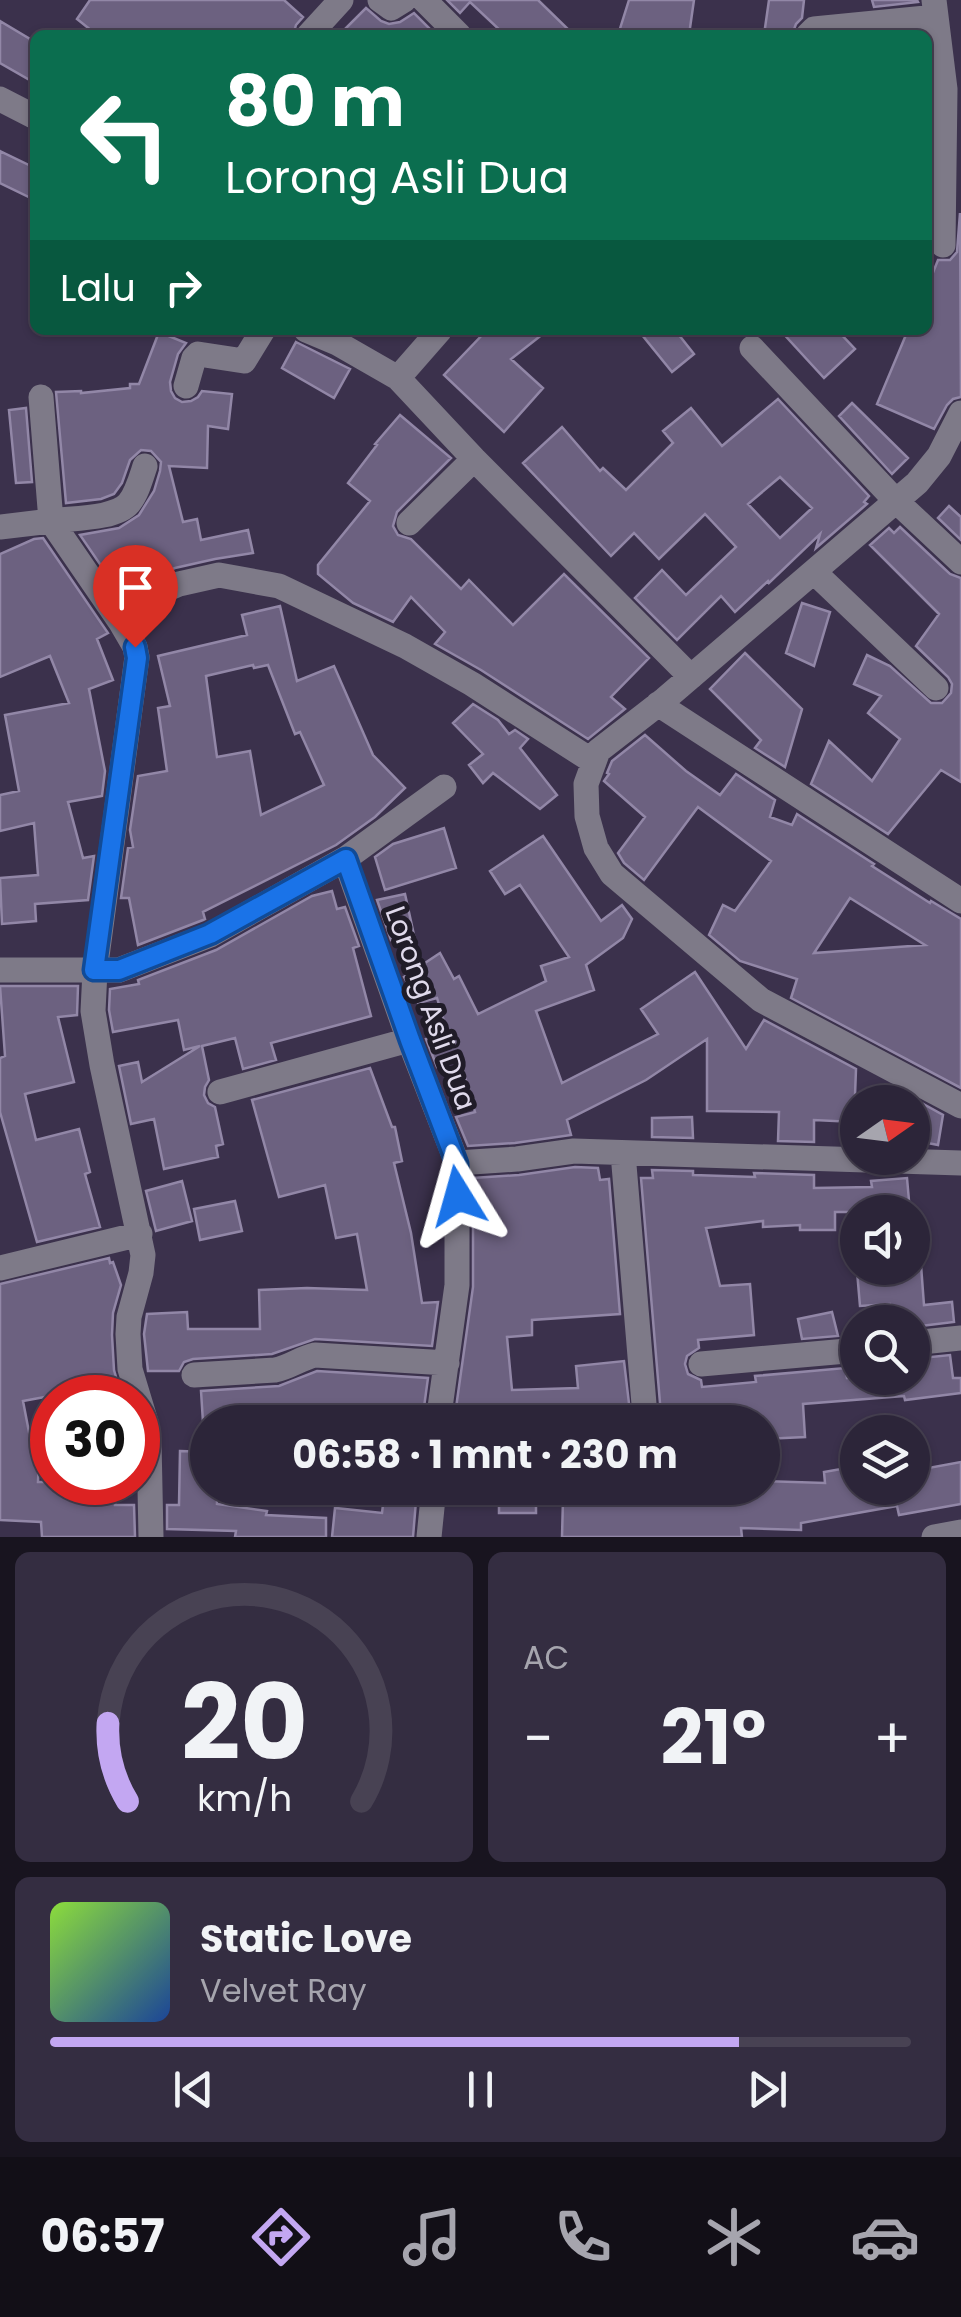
<!DOCTYPE html>
<html lang="id">
<head>
<meta charset="utf-8">
<style>
	:root { --surface:#2c2539; --page:#342d41; --text:#f1f3f6; --muted:#a6a5ae; --line:#484253; --accent:#c3a7f2 }
	body { margin:0; font-family:Poppins,sans-serif; background:var(--page); color:var(--text); height:100vh; display:flex; flex-direction:column; font-size:38px; white-space:nowrap }
	* { box-sizing:border-box; margin:0 }
	p { font-size:32px; color:var(--muted) }
	.icon { flex:none; width:55px; height:55px; fill:none; stroke:currentColor; stroke-width:2; stroke-linecap:round; stroke-linejoin:round }
	.map { position:relative; height:1537px; overflow:hidden }
	.sheet { display:flex; flex-direction:column; gap:15px; padding:15px; background:#18141f; flex:1 }
	.sheet>* { flex:none }
	.guide { position:absolute; left:30px; top:30px; width:902px; height:305px; border-radius:15px; box-shadow:0 2px 8px #0004,0 0 0 2px var(--line); background:#0b6e4f; color:#fff; overflow:hidden }
	.needle { width:65px; rotate:76deg }
	.tools { position:absolute; left:840px; top:1085px; display:grid; gap:20px }
	.tools a { display:grid; place-items:center; width:90px; height:90px; border-radius:50%; background:var(--surface); box-shadow:0 2px 8px #0004,0 0 0 2px var(--line); font-size:50px }
	.speed { position:absolute; left:30px; top:1375px; display:flex; gap:20px; font-size:50px; font-weight:700; text-align:center }
	.speed>* { display:grid; place-content:center; width:130px; height:130px; border-radius:50%; background:var(--surface); box-shadow:0 2px 8px #0004,0 0 0 2px var(--line); line-height:1 }
	.speed .limit { border:15px solid #d22; background:#fff; color:#111 }
	.pin { position:absolute; display:grid; place-items:center; width:85px; height:85px; color:#fff; margin:-102px -42px; border-radius:50% 50% 50% 0; rotate:-45deg; box-shadow:0 0 10px #0007 }
	.pin .icon { rotate:45deg }
	.me { position:absolute; width:110px; margin:-55px; rotate:352deg; stroke-linejoin:round; filter:drop-shadow(0 0 8px #0008) }
	.turn { display:flex; align-items:center; gap:35px; height:210px; padding:0 30px; font-size:45px }
	.turn .icon { width:130px; height:130px; stroke-width:2.5 }
	.turn b { display:block; font-size:70px; line-height:85px }
	.then { display:flex; align-items:center; height:95px; padding:0 30px; background:#0003; gap:20px; font-size:38px }
	.big { font-size:75px; font-weight:700; line-height:1.1 }
	.sheet .widget { flex:1; display:flex; flex-direction:column; justify-content:center; gap:15px; min-width:0; padding:0 35px; border-radius:15px; background:var(--page) }
	.sheet .dial { align-items:center; gap:0 }
	.dial svg { height:260px; overflow:visible; fill:none; stroke:var(--line); stroke-width:7; stroke-linecap:round; text-anchor:middle }
	.dial text { fill:var(--text); stroke:none }
	.song { display:flex; align-items:center; gap:30px }
	.cover { width:120px; height:120px; border-radius:15px; background:linear-gradient(135deg,hsl(90 70% 55%),hsl(220 70% 35%)) }
	.played { height:10px; border-radius:5px; background:linear-gradient(90deg,var(--accent) 80%,var(--line) 80%) }
	.keys { display:flex; justify-content:space-around; direction:ltr }
	.heat { display:flex; justify-content:space-between; align-items:center; font-size:55px; direction:ltr }
	.sheet .tiles { flex:1; display:grid; gap:15px; grid-template-columns:1fr 1fr }
	.widget:last-child { grid-column:span 2 }
	.trip { position:absolute; left:190px; top:1405px; width:590px; height:100px; border-radius:50px; background:var(--surface); box-shadow:0 2px 8px #0004,0 0 0 2px var(--line); font-weight:700; line-height:100px; text-align:center }
	.menu { display:flex; height:160px; justify-content:space-around; align-items:center; background:#120f17; color:var(--muted) }
	.menu .icon { width:70px; height:70px }
	.menu .on { color:var(--accent) }
	.menu b { font-size:45px; color:var(--text) }
	.map>svg:first-child { display:block }
	.building { fill:#6c6180; stroke:#9287a7; stroke-width:2.5; fill-rule:evenodd }
	.lines { fill:none; stroke-linecap:round; stroke-linejoin:round }
	.minor { stroke:#7e7a88; stroke-width:25 }
	.route-casing { stroke:#114b97; stroke-width:25 }
	.route { stroke:#1a73e8; stroke-width:18 }
	.labels { text-anchor:middle; stroke-width:10; stroke-linejoin:round; paint-order:stroke }
	.street-label { font-size:28px; fill:#e0daec; stroke:#201c28 }
</style>
</head>
<body>
<div class="map">
<svg width="961" height="1537" viewBox="0 0 961 1537">
	<rect width="100%" height="100%" fill="#3b314c"/>
	<!-- building -->
	<path class="building" d="M 90,0 L 284,0 L 303,17 L 296,25 L 293,35 L 97,35 L 77,19 Z
		M 447,0 L 538,0 L 574,35 L 505,35 L 470,2 L 460,13 Z
		M 629,0 L 694,0 L 689,35 L 618,35 Z
		M 769,0 L 804,0 L 802,18 L 796,24 L 792,35 L 764,35 Z
		M 872,0 L 917,0 L 918,2 L 874,7 Z
		M 366,8 L 381,21 L 389,24 L 400,22 L 414,13 L 436,35 L 339,35 Z
		M 0,21 L 35,42 L 35,83 L 0,63 Z
		M 0,151 L 35,168 L 35,200 L 0,183 Z
		M 960,213 L 961,397 L 953,399 L 947,405 L 934,429 L 877,404 L 908,330 L 928,330 L 928,285 L 938,260 L 950,260 L 957,252 Z
		M 487,330 L 548,330 L 511,359 L 543,388 L 504,432 L 444,375 Z
		M 638,330 L 675,330 L 694,354 L 672,372 Z
		M 780,330 L 837,330 L 855,349 L 824,378 Z
		M 159,332 L 186,343 L 178,354 L 170,382 L 171,391 L 175,398 L 182,402 L 191,401 L 198,397 L 202,391 L 232,394 L 228,429 L 208,426 L 207,468 L 169,466 L 183,522 L 197,519 L 201,540 L 248,530 L 253,553 L 215,559 L 175,568 L 161,574 L 157,557 L 113,568 L 117,589 L 80,535 L 119,528 L 139,515 L 154,491 L 160,471 L 161,462 L 151,451 L 141,450 L 130,460 L 122,483 L 114,494 L 101,499 L 66,503 L 56,392 L 81,391 L 81,393 L 130,388 L 130,384 L 139,384 Z
		M 296,342 L 350,369 L 334,398 L 282,368 Z
		M 778,399 L 869,496 L 864,502 L 867,504 L 816,548 L 820,534 L 769,583 L 768,581 L 735,612 L 721,596 L 677,640 L 635,598 L 662,570 L 686,595 L 736,547 L 705,514 L 659,559 L 634,533 L 611,556 L 523,463 L 562,427 L 600,471 L 603,468 L 626,490 L 673,443 L 663,431 L 691,408 L 722,446 ZM 780,477 L 812,508 L 780,538 L 748,504 Z
		M 852,403 L 908,458 L 892,474 L 839,416 Z
		M 26,408 L 32,482 L 16,483 L 9,410 Z
		M 400,415 L 451,458 L 397,512 L 393,526 L 398,535 L 411,539 L 461,589 L 469,580 L 513,625 L 564,574 L 649,658 L 611,697 L 625,709 L 588,739 L 481,670 L 435,644 L 445,632 L 411,597 L 393,622 L 353,603 L 318,574 L 318,565 L 370,501 L 348,483 L 377,445 L 375,444 Z
		M 949,506 L 961,517 L 961,540 L 938,518 Z
		M 900,527 L 950,574 L 961,578 L 961,782 L 941,770 L 888,834 L 811,784 L 829,741 L 872,781 L 900,739 L 868,713 L 881,696 L 854,684 L 867,655 L 890,666 L 931,703 L 942,703 L 951,693 L 952,684 L 948,677 L 916,646 L 939,614 L 870,545 L 889,528 L 894,533 Z
		M 43,538 L 108,633 L 97,639 L 113,680 L 89,689 L 105,771 L 102,796 L 68,802 L 83,858 L 94,856 L 88,900 L 35,904 L 36,921 L 2,924 L 0,878 L 38,875 L 34,823 L 0,831 L 0,795 L 19,791 L 5,715 L 69,703 L 50,656 L 0,677 L 0,554 L 34,539 Z
		M 802,603 L 830,612 L 814,666 L 786,653 Z
		M 280,606 L 297,681 L 334,666 L 373,755 L 405,788 L 375,817 L 336,845 L 203,912 L 205,919 L 203,920 L 138,945 L 129,898 L 121,898 L 128,848 L 133,847 L 130,830 L 138,776 L 167,771 L 158,708 L 170,706 L 158,656 L 247,635 L 242,615 ZM 253,665 L 254,668 L 268,665 L 295,734 L 300,732 L 324,785 L 261,815 L 250,751 L 217,757 L 206,676 Z
		M 745,653 L 802,709 L 785,767 L 755,748 L 761,740 L 710,689 Z
		M 473,704 L 498,720 L 509,734 L 515,730 L 528,739 L 520,748 L 557,795 L 540,809 L 493,773 L 483,783 L 469,765 L 483,754 L 453,723 Z
		M 645,735 L 686,771 L 720,795 L 736,774 L 775,800 L 770,817 L 792,825 L 797,814 L 874,864 L 872,866 L 930,903 L 931,901 L 961,919 L 961,1088 L 791,998 L 797,979 L 740,961 L 709,935 L 723,905 L 735,911 L 771,861 L 698,807 L 644,880 L 624,863 L 618,853 L 645,817 L 604,781 L 609,774 L 607,773 L 612,761 ZM 850,898 L 925,945 L 814,953 Z
		M 444,828 L 456,868 L 385,890 L 375,857 L 393,844 Z
		M 543,836 L 601,921 L 622,905 L 632,919 L 623,938 L 586,965 L 594,990 L 536,1011 L 562,1083 L 658,1034 L 641,1009 L 695,972 L 746,1049 L 764,1020 L 856,1069 L 854,1122 L 814,1120 L 814,1142 L 778,1141 L 779,1112 L 707,1111 L 707,1039 L 646,1080 L 567,1120 L 571,1135 L 515,1143 L 468,1146 L 456,1117 L 475,1112 L 460,1060 L 437,1067 L 426,1039 L 440,1034 L 438,1031 L 446,1028 L 437,998 L 418,1003 L 404,977 L 440,953 L 454,979 L 459,976 L 478,1014 L 546,981 L 541,966 L 569,957 L 520,885 L 505,894 L 490,871 Z
		M 332,891 L 337,909 L 345,907 L 359,946 L 353,948 L 371,1016 L 271,1043 L 276,1060 L 243,1069 L 235,1038 L 202,1046 L 209,1080 L 205,1087 L 204,1095 L 208,1103 L 215,1107 L 223,1144 L 216,1146 L 218,1157 L 164,1169 L 154,1119 L 131,1124 L 119,1066 L 138,1062 L 142,1082 L 200,1046 L 184,1050 L 178,1020 L 113,1032 L 109,1010 L 110,989 L 139,984 L 138,980 L 216,950 L 312,896 Z
		M 405,894 L 414,935 L 391,940 L 377,900 Z
		M 0,986 L 78,986 L 77,1015 L 58,1017 L 74,1082 L 25,1094 L 36,1140 L 79,1129 L 90,1172 L 85,1174 L 100,1227 L 37,1242 L 0,1112 L 0,1058 L 5,1056 Z
		M 370,1068 L 392,1127 L 395,1127 L 402,1161 L 394,1163 L 411,1233 L 422,1303 L 438,1302 L 432,1346 L 315,1339 L 272,1354 L 193,1359 L 184,1362 L 179,1371 L 148,1371 L 144,1334 L 147,1314 L 187,1312 L 188,1329 L 260,1329 L 259,1290 L 307,1288 L 367,1290 L 357,1234 L 336,1238 L 325,1185 L 279,1197 L 252,1100 Z
		M 918,1101 L 943,1115 L 938,1145 L 912,1140 Z
		M 692,1117 L 693,1138 L 652,1137 L 652,1118 Z
		M 575,1167 L 598,1168 L 600,1180 L 609,1179 L 620,1314 L 532,1320 L 532,1335 L 507,1337 L 512,1390 L 578,1388 L 576,1366 L 624,1361 L 630,1412 L 636,1418 L 644,1420 L 652,1418 L 658,1412 L 660,1403 L 641,1178 L 653,1178 L 652,1170 L 693,1171 L 693,1175 L 755,1177 L 754,1173 L 814,1175 L 814,1188 L 872,1187 L 871,1181 L 907,1178 L 910,1212 L 835,1212 L 835,1230 L 800,1230 L 800,1225 L 763,1227 L 763,1221 L 706,1228 L 720,1286 L 750,1284 L 754,1335 L 698,1340 L 699,1348 L 687,1356 L 685,1364 L 688,1374 L 701,1380 L 702,1387 L 756,1382 L 755,1376 L 845,1368 L 847,1378 L 912,1378 L 912,1359 L 950,1355 L 953,1378 L 961,1378 L 961,1393 L 905,1400 L 904,1396 L 803,1404 L 805,1437 L 764,1439 L 763,1422 L 482,1422 L 481,1413 L 455,1415 L 473,1287 L 473,1178 L 519,1175 Z
		M 182,1181 L 192,1221 L 156,1231 L 146,1191 Z
		M 235,1201 L 242,1231 L 200,1240 L 194,1209 Z
		M 109,1258 L 110,1263 L 113,1262 L 121,1285 L 113,1313 L 112,1335 L 114,1370 L 122,1398 L 101,1398 L 99,1387 L 23,1401 L 34,1458 L 39,1458 L 38,1482 L 117,1482 L 115,1505 L 134,1505 L 135,1537 L 42,1537 L 41,1522 L 0,1520 L 0,1284 Z
		M 921,1265 L 924,1305 L 952,1302 L 954,1322 L 912,1327 L 912,1322 L 892,1322 L 890,1304 L 860,1306 L 857,1271 Z
		M 832,1312 L 838,1336 L 802,1339 L 798,1319 Z
		M 317,1371 L 428,1378 L 422,1422 L 203,1422 L 201,1391 L 279,1386 Z
		M 180,1451 L 208,1452 L 208,1488 L 217,1488 L 217,1504 L 267,1511 L 266,1515 L 326,1518 L 326,1537 L 235,1537 L 236,1531 L 167,1529 L 167,1505 L 179,1505 Z
		M 961,1462 L 961,1504 L 899,1515 L 897,1506 L 801,1523 L 801,1530 L 741,1528 L 742,1537 L 562,1537 L 563,1499 L 613,1500 L 614,1488 L 695,1488 L 695,1494 L 740,1488 L 762,1488 L 763,1481 L 825,1483 L 824,1472 L 858,1466 L 858,1488 L 912,1488 L 912,1471 Z
		M 499,1488 L 536,1488 L 536,1513 L 499,1513 Z
		M 384,1497 L 416,1501 L 413,1537 L 332,1537 L 335,1508 L 382,1513 Z"/>
	<g class="lines">
		<!-- minor -->
		<path class="minor" d="M 380,0 L 391,8 L 404,0
			M 424,0 L 459,35
			M 934,0 L 945,89 L 943,245
			M 309,35 L 341,0
			M 808,35 L 814,29 L 936,17
			M 0,99 L 35,117
			M 306,330 L 337,343 L 398,378
			M 440,330 L 398,378 L 474,459 L 691,677
			M 752,348 L 896,501 L 961,562
			M 186,386 L 194,358 L 198,354 L 244,361 L 263,330
			M 41,397 L 51,521 C 72,518 116,519 129,503 C 137,493 141,478 145,466
			M 961,413 L 939,456 L 917,483 L 665,699 L 598,751 L 586,784 L 587,816 L 596,848 L 612,874 L 761,1000 L 961,1106
			M 409,523 L 474,459
			M 0,527 L 51,521 L 121,623 L 135,647 L 137,657 L 95,971 L 93,1011 L 102,1065 L 143,1255 L 141,1273 L 129,1317 L 128,1334 L 130,1369 L 146,1422 L 149,1441 L 151,1537
			M 814,572 L 936,688
			M 121,623 L 153,595 L 179,584 L 219,575 L 279,586 L 405,646 L 472,684 L 594,762
			M 658,704 L 961,901
			M 345,859 L 444,787
			M 0,970 L 119,970 L 210,935 L 345,859 L 409,1040 L 457,1163 L 457,1285 L 438,1422
			M 220,1092 L 409,1040
			M 623,1153 L 644,1404
			M 457,1163 L 517,1159 L 574,1151 L 961,1163
			M 0,1268 L 140,1234
			M 912,1343 L 961,1338
			M 701,1364 L 858,1350
			M 194,1375 L 275,1370 C 290,1367 301,1358 315,1355 L 447,1363
			M 429,1537 L 434,1488
			M 934,1537 L 961,1532"/>
	</g>
	<g class="lines">
		<!-- route casing -->
		<g class="route-casing">
			<path id="route" d="M 135,647 L 137,658 L 94,970 L 119,970 L 210,934 L 346,859 L 410,1040 L 457,1164 L 458,1196"/>
		</g>
		<!-- route -->
		<use href="#route" class="route"/>
	</g>
	<g class="labels">
		<!-- street labels -->
		<g class="street-label">
			<text transform="translate(431 1008) rotate(70)" y="10">Lorong Asli Dua</text>
		</g>
	</g>
</svg>
<div class="tools">
<a><svg class="needle" viewBox="-14 -14 28 28"><path d="M0-13l5 13h-10z" fill="#e53935"/><path d="M0 13l5-13h-10z" fill="#a6a5ae"/></svg></a>
<a><svg class="icon" aria-label="sound" viewBox="0 0 24 24"><path d="M4 9h4l5-4v14l-5-4H4zM17 9q2 3 0 6"/></svg></a>
<a><svg class="icon" aria-label="search" viewBox="0 0 24 24"><circle cx="10" cy="10" r="6"/><path d="M15 15l6 6"/></svg></a>
<a><svg class="icon" aria-label="layers" viewBox="0 0 24 24"><path d="M12 4l9 5-9 5-9-5zM3 14l9 5 9-5"/></svg></a>
</div>
<div class="speed"><div class="limit">30</div></div>
<div class="pin" style="left:135px;top:647px;background:#d93025"><svg class="icon" aria-label="arrive" viewBox="0 0 24 24"><path d="M6 21V4h12l-3 4 3 4H6"/></svg></div>
<svg class="me" style="left:458px;top:1196px" viewBox="-20 -20 40 40"><path d="M0-17L14 15 0 8-14 15z" fill="#1a73e8" stroke="#fff" stroke-width="4"/></svg>
<div class="trip">06:58 · 1 mnt · 230 m</div>
<div class="guide">
<div class="turn"><svg class="icon" aria-label="left" viewBox="0 0 24 24"><path d="M17 20v-9H6M10 6l-5 5 5 5"/></svg><div><b>80 m</b>Lorong Asli Dua</div></div>
<div class="then">Lalu<svg class="icon" aria-label="right" viewBox="0 0 24 24"><path d="M7 20v-9h11M14 6l5 5-5 5"/></svg></div>
</div>
</div>
<section class="sheet">
<div class="tiles">
<div class="widget dial"><svg viewBox="0 0 100 80">
<path d="M14 69A42 42 0 1 1 86 69"/>
<path d="M14 69A42 42 0 0 1 8 45" stroke="#c3a7f2"/>
<text x="50" y="56" font-size="32" font-weight="700">20</text>
<text x="50" y="72" font-size="11">km/h</text>
</svg></div>
<div class="widget"><p>AC</p>
<div class="heat"><a>−</a><b class="big">21°</b><a>+</a></div>
</div>
<div class="widget">
<div class="song"><i class="cover"></i><div><b>Static Love</b><p>Velvet Ray</p></div></div>
<div class="played"></div>
<div class="keys"><svg class="icon" aria-label="previous" viewBox="0 0 24 24"><path d="M18 5L8 12l10 7zM5 5v14"/></svg><svg class="icon" aria-label="pause" viewBox="0 0 24 24"><path d="M8 5v14M16 5v14"/></svg><svg class="icon" aria-label="next" viewBox="0 0 24 24"><path d="M6 5l10 7-10 7zM19 5v14"/></svg></div>
</div>
</div>
</section>
<nav class="menu">
<b>06:57</b>
<svg class="icon on" aria-label="directions" viewBox="0 0 24 24"><path d="M12 3l9 9-9 9-9-9zM9 14v-3h6M13 9l2 2-2 2"/></svg>
<svg class="icon" aria-label="music" viewBox="0 0 24 24"><path d="M9 18V5l10-2v13"/><circle cx="6" cy="18" r="3"/><circle cx="16" cy="16" r="3"/></svg>
<svg class="icon" aria-label="phone" viewBox="0 0 24 24"><path d="M5 4h4l2 5-3 2q2 4 5 5l2-3 5 2v4C11 20 4 13 5 4z"/></svg>
<svg class="icon" aria-label="climate" viewBox="0 0 24 24"><path d="M12 3v18M4 7l16 10M4 17L20 7"/></svg>
<svg class="icon" aria-label="car" viewBox="0 0 24 24"><path d="M5 17H2v-5l4-1 3-4h7l3 4 3 1v5h-3M9 17h6M6 11h13"/><circle cx="7" cy="17" r="2"/><circle cx="17" cy="17" r="2"/></svg>
</nav>
</body>
</html>
